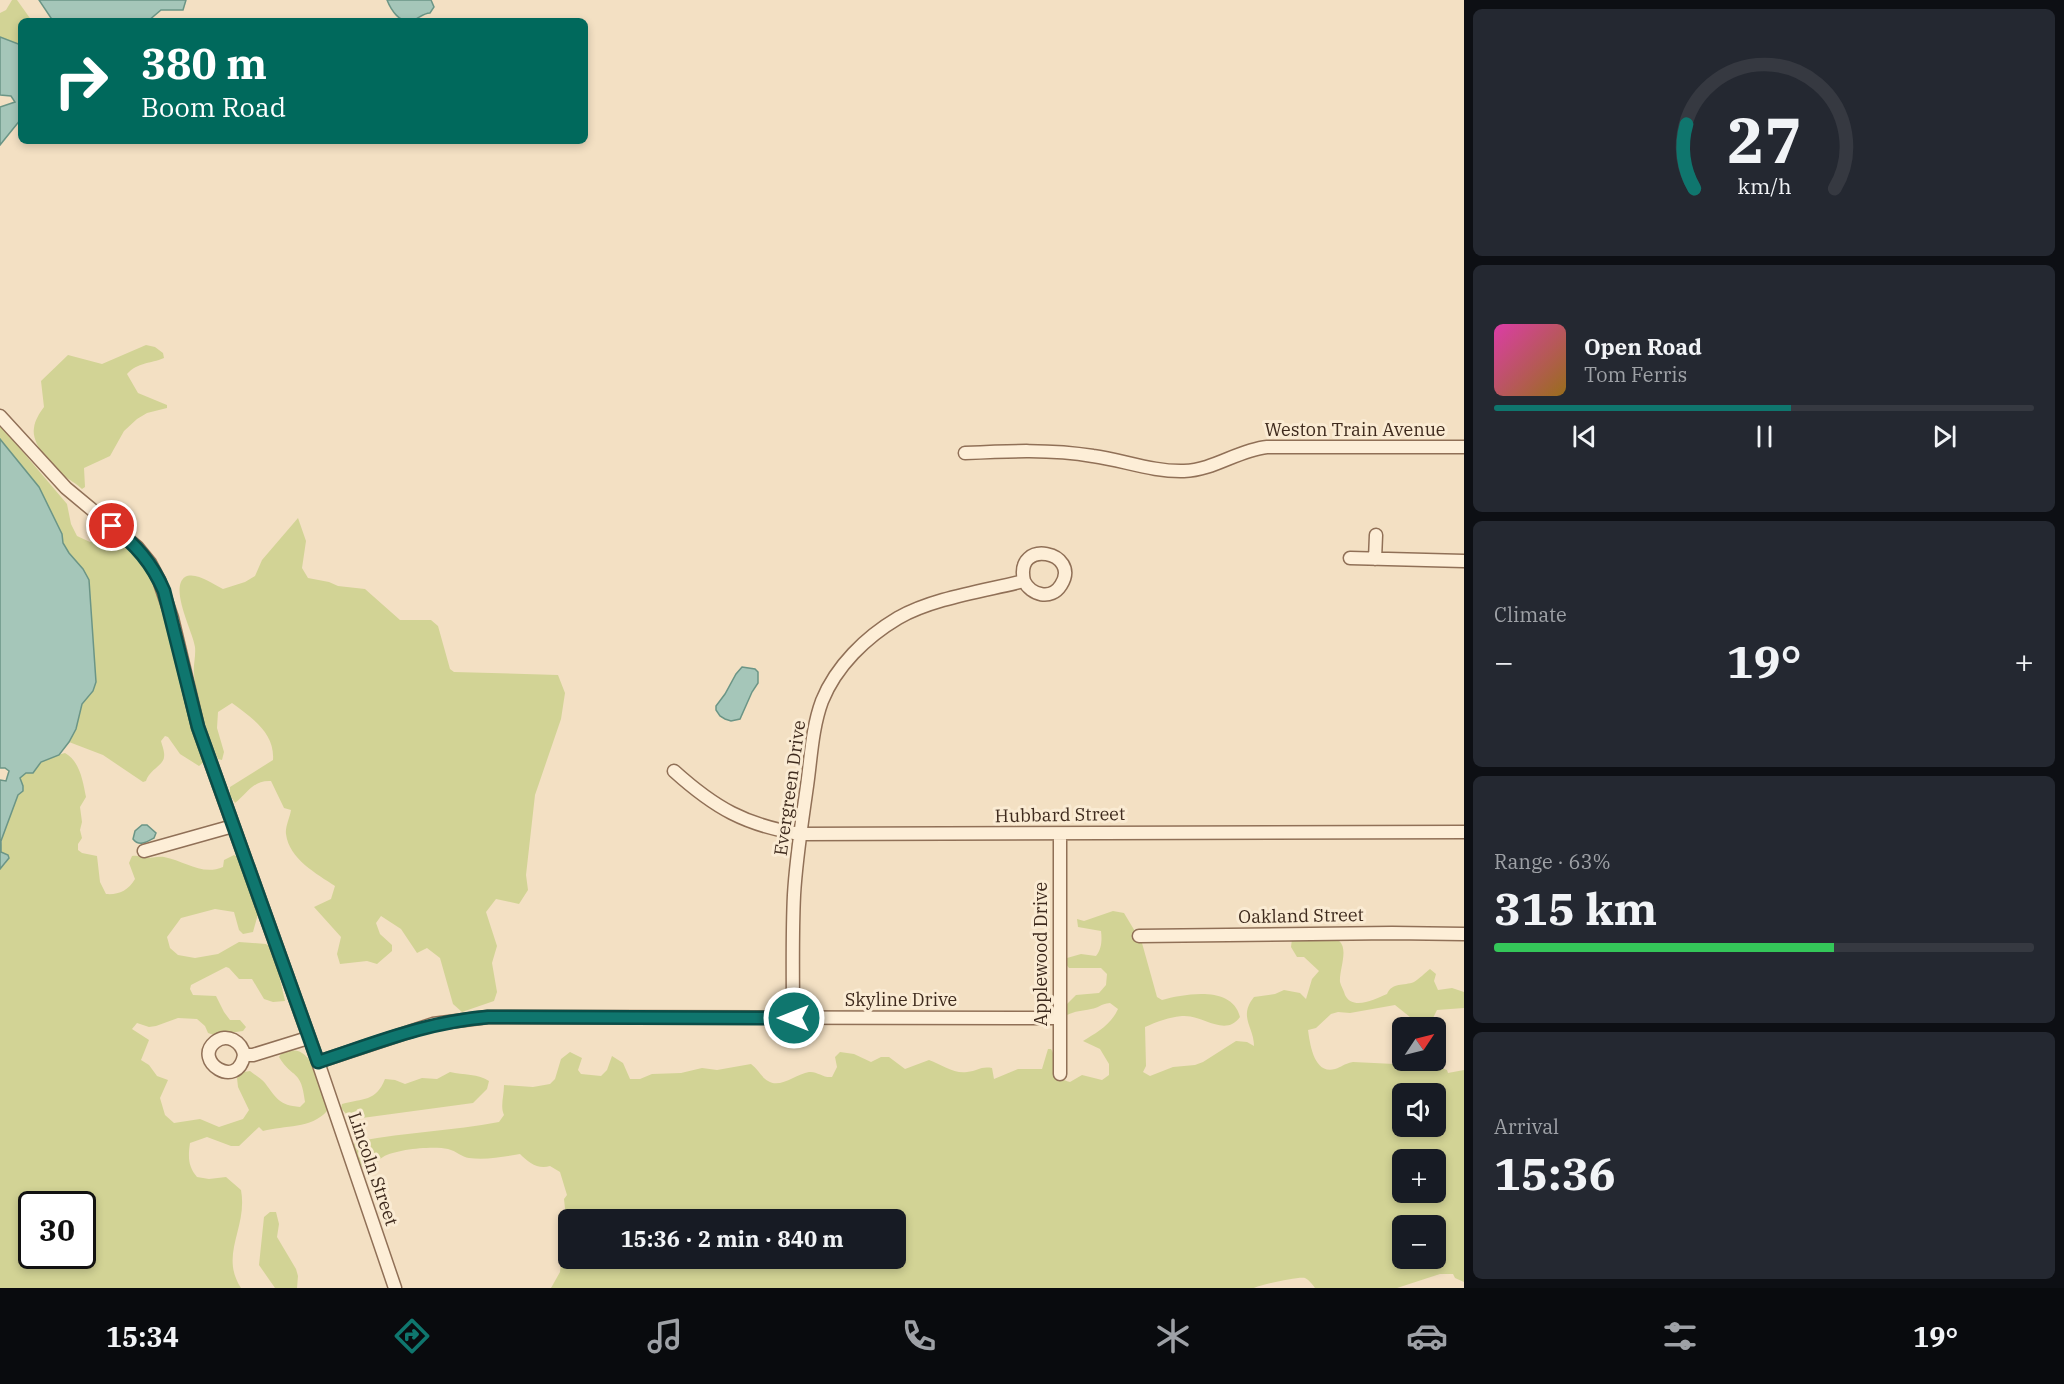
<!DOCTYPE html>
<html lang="en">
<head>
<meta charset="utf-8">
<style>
	:root { --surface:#171b24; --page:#242831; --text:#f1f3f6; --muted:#9ea1a6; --line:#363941; --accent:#0f766e }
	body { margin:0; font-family:"IBM Plex Serif",serif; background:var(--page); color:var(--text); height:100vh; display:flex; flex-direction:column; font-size:22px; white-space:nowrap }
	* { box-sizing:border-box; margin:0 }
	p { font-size:20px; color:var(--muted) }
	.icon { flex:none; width:33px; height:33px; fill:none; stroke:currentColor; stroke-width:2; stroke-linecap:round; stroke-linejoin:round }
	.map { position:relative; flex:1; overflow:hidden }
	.side { display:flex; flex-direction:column; gap:9px; padding:9px; background:#0d0f14; width:600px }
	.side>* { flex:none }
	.hud { position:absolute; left:18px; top:18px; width:570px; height:126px; border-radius:9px; box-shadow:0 3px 9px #0003; background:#00695c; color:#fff; overflow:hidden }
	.needle { width:39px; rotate:55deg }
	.tools { position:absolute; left:1392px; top:1017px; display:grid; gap:12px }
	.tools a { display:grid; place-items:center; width:54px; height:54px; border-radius:9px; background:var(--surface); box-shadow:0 3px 9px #0003; font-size:30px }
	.speed { position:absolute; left:18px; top:1191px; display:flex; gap:12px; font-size:30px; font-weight:700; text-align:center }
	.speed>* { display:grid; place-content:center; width:78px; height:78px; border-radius:50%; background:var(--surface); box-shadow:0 3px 9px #0003; line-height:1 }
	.speed .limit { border:3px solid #111; border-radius:9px; background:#fff; color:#111 }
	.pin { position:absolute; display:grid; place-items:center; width:51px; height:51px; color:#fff; margin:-26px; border:3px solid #fff; border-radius:50%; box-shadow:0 2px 6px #0007 }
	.me { position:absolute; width:66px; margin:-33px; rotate:270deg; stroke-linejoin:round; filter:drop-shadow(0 0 4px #0008) }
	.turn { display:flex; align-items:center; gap:21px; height:126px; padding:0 24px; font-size:27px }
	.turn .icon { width:78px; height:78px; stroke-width:2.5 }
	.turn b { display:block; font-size:42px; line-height:51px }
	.big { font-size:45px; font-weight:800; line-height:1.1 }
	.side .card { flex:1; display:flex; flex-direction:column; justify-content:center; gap:9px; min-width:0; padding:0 21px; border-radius:9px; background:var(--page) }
	.side .dial { align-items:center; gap:0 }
	.dial svg { height:156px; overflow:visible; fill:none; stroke:var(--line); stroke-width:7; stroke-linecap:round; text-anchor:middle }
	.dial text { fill:var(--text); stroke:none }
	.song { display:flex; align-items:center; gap:18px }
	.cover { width:72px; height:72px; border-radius:9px; background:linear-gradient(135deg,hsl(320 70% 55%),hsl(40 70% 35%)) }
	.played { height:6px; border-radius:3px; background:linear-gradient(90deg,var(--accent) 55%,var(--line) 55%) }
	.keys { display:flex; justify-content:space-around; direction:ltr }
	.heat { display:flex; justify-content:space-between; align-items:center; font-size:33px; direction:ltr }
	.charge { height:9px; border-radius:4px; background:linear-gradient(90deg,#34c759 63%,var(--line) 0) }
	.trip { position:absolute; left:558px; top:1209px; width:348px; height:60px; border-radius:9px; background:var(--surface); box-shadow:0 3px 9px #0003; font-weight:800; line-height:60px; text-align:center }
	.tab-bar { display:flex; height:96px; justify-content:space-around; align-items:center; background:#090b0e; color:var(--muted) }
	.tab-bar .icon { width:42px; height:42px }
	.tab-bar .on { color:var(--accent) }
	.tab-bar b { font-size:27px; color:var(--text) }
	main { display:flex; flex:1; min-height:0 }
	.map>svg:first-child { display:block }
	.green { fill:#d2d395; fill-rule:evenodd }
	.water { fill:#a5c6b9; stroke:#6b9586; stroke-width:1.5 }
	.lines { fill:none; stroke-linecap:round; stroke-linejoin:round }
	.minor-casing { stroke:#907057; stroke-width:15 }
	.minor { stroke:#fdeed7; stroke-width:12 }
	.route-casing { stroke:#0a4d48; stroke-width:15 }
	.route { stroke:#0f766e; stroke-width:10 }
	.labels { text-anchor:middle; stroke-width:6; stroke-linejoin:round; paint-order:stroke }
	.street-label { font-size:18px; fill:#3e2a1d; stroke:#faebd3 }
</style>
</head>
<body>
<main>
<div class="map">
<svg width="1464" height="1288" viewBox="0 0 1464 1288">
	<rect width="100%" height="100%" fill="#f3e0c3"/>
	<!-- green -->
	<path class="green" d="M 12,0 L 17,0 L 32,21 L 21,21 L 21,45 L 0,37 L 0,13 L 6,10 Z
		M 146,345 L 155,347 L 163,353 L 164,358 C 150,364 138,362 127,374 L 138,393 L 167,405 L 167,408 L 147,413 L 137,419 L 124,431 L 110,456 L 84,468 L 85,487 L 82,489 C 76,483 69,480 63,475 C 51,466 31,444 34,428 C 35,420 39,414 44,407 L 41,381 L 68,355 L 102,364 Z
		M 0,425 L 67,504 L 71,524 L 77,536 L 90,542 L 94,541 L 105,531 L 113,532 L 145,565 L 154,583 L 160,599 L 176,661 L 202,747 L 205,761 L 199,766 L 180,754 L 168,737 L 165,736 L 161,741 C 162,745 165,752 164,757 C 164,765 149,770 146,781 L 143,782 L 103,755 L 69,742 L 76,729 L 82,704 L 93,691 L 96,682 L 89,581 L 83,569 L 69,553 L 63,543 L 62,534 L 39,487 L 0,439 Z
		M 298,518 L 306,541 L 302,568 L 308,578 L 329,582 L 338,586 L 365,589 L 400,620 L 431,620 L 438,626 L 450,669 L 454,672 L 558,675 L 565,693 L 561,719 L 535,795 L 526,875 L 528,890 L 519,904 L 496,899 L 486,912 L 497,946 L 492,963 L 497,992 L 494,1001 L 462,1012 L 453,1004 L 440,958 L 427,948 L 417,953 L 401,929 L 381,916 L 376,923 L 380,934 L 392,945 L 392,951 L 377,964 L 367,961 L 340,964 L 337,954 L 341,937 L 314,907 L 331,899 L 335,886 C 317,874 289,859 286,834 C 285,827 290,817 291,810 L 284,808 L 271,781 C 253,780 248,793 235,803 L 230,795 L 230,787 L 273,760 C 275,733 252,718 232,703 L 218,712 L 217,728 L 224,752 L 222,760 L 218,759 C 208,735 196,700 194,674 C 193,666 196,656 195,647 C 193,632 169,588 185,577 C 195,571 213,584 223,589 L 245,582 L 255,576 L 262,560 Z
		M 65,753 C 80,761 83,782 86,797 L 80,807 L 82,822 L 80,830 L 82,838 L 78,844 L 78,850 L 82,853 L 97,856 L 100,882 L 106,894 C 118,895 128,891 135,879 L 129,863 L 132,856 C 138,855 140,857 145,858 C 152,858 158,856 164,857 C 185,861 202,876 223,867 L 224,860 L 234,855 L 238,857 L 258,914 L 253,932 L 243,934 L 239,930 L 234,912 L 215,909 L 181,918 L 167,937 L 170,948 L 178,955 L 195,958 L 218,954 L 239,942 L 266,944 L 273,949 L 285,1001 L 273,1002 L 264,999 L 252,979 L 239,979 L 229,968 L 226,967 L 191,985 L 190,989 L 193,995 L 216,996 L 224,1012 L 230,1020 L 240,1020 L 246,1027 L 243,1031 L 214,1035 L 208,1033 L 205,1026 L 197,1019 L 178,1018 L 156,1026 L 149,1027 L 137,1023 L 132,1029 L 149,1040 L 141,1060 L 149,1065 L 157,1076 L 168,1080 L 160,1098 L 165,1115 L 174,1123 L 200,1119 L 219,1127 L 243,1119 L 249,1110 L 238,1087 L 237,1078 L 244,1072 L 250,1071 C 255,1075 262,1079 265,1083 C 277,1099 279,1105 300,1107 L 305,1102 C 301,1068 293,1080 279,1057 L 283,1051 C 289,1051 297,1049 302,1053 C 316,1061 325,1096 327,1111 C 311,1129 285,1125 263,1131 L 259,1127 L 239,1146 L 231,1146 L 207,1137 L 190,1143 C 188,1157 188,1166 197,1177 L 209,1179 L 226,1177 L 241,1190 C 248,1228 219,1254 241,1288 L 0,1288 L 0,869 L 6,863 C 4,858 1,854 1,849 C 0,838 17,796 23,786 L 19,779 L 22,774 L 50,757 ZM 32,1204 L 82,1204 L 82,1256 L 32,1256 Z
		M 1113,911 L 1124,913 L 1142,943 L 1157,997 L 1162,1000 C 1185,994 1232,985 1240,1017 C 1225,1038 1202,1014 1182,1016 C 1170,1017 1156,1022 1145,1027 L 1146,1066 L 1143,1072 L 1150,1076 L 1173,1067 L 1195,1065 L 1203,1062 L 1236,1041 L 1247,1042 L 1254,1046 C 1254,1027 1238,1017 1254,997 L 1275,994 L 1284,990 L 1300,993 L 1306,999 L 1312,979 L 1319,971 L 1304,957 L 1297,957 L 1291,947 L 1292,939 C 1302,941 1333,936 1339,941 C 1349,949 1339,970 1340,982 C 1341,986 1344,991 1345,995 C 1353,1011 1375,999 1387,994 C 1392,982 1404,986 1414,982 C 1419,979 1425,973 1430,969 L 1436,974 L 1434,981 L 1438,990 L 1452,988 L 1464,992 L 1464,1008 L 1437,1010 L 1432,1020 L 1432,1027 L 1426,1027 L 1426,1019 L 1410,1017 L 1395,1005 L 1350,1013 L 1338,1012 L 1331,1014 L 1316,1028 L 1308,1030 C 1310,1044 1314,1075 1335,1069 C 1342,1067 1343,1064 1353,1062 L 1436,1066 L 1447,1070 L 1448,1073 L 1464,1070 L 1464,1282 L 1455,1278 L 1453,1274 L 1440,1274 L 1397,1288 L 1315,1288 C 1312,1284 1309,1280 1305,1278 C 1300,1276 1259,1285 1254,1288 L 551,1288 L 560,1272 L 564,1240 L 562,1227 L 566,1218 L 564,1199 L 567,1195 L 560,1172 L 550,1166 C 538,1170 528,1162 520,1154 C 504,1157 486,1160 469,1158 C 462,1157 456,1151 448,1149 C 433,1146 397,1149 383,1157 C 378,1160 374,1166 370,1170 L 363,1168 L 355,1154 L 354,1144 L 360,1141 C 406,1132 453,1131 499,1122 L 504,1115 C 500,1106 504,1096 504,1085 L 533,1087 L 550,1084 L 555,1079 L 561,1059 L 570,1052 L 582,1058 L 578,1070 L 581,1074 L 601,1076 L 607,1070 L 612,1056 L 623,1063 L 630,1079 L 640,1079 L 652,1074 L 681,1073 L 702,1068 L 717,1070 L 751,1064 C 758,1069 761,1077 768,1081 C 780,1089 796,1074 809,1072 C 817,1071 823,1078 832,1077 L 837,1067 L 835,1057 L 840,1052 L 854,1054 L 871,1062 L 881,1057 L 889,1057 L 905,1069 L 929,1060 C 942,1065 954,1074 967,1072 C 978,1071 980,1066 992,1068 L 994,1079 L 1018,1069 L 1042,1069 L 1048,1049 L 1051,1049 C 1060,1064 1045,1075 1070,1082 L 1082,1075 L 1102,1080 L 1109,1075 L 1109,1064 L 1100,1049 L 1083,1041 C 1096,1033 1111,1025 1118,1009 L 1110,1003 C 1100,1004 1099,1008 1091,1009 C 1082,1011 1075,1011 1067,1015 L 1066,1005 L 1076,995 L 1099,993 L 1106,985 L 1107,974 L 1101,968 L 1069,968 L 1065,963 L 1067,958 L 1081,954 L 1096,956 C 1102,949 1102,939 1101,931 L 1078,927 L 1077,919 L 1084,921 ZM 1402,1094 L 1436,1094 L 1436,1126 L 1402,1126 ZM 1402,1160 L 1436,1160 L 1436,1192 L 1402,1192 ZM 568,1220 L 896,1220 L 896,1258 L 568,1258 ZM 1402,1226 L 1436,1226 L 1436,1258 L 1402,1258 Z
		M 450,1072 C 463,1075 479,1074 489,1081 L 487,1089 L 473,1103 L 362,1118 L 347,1115 L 341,1108 L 342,1104 C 363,1098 376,1102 385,1079 L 395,1080 L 405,1084 L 422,1078 L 437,1079 Z
		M 270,1212 L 276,1212 L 279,1224 L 277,1237 L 296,1269 L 298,1276 L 297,1288 L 275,1288 L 259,1265 L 264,1217 Z"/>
	<!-- water -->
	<path class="water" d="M 39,0 L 186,0 L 183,10 L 161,10 L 148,21 L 53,21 Z
		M 387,0 L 431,0 L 434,7 L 430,13 C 423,13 418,19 412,21 C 400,24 391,10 387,0 Z
		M 0,37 L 21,45 L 21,119 L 0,145 L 0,107 L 15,102 L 11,96 L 0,95 Z
		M 0,439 L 39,487 L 62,534 L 63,543 L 69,553 L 83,569 L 89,580 L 96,682 L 93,691 L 82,704 L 76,729 L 69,742 L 59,755 L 41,762 L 33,773 L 26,773 L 20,778 L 23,786 L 23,791 L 18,795 L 1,841 L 1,852 L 8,855 L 9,858 L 0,869 L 0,780 L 6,781 L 9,771 L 5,768 L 0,768 Z
		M 742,667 L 755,669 L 758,672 L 758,683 L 752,692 L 740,719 L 731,721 L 725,719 L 720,716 L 716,710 L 716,706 L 725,694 L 736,674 Z
		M 142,825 L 147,825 L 156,833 L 154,838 C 147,842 139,847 133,839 L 135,831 Z"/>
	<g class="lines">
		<!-- minor casing -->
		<g class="minor-casing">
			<path id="minor" d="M 0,416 L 66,488 L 137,547 L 150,563 L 159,580 L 172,618 L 198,727 L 318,1062 L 395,1288
				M 965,453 C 1008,451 1051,449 1093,456 C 1123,460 1153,472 1184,471 C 1214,470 1238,450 1267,447 L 1464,447
				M 1350,558 L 1464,561
				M 1375,559 L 1376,535
				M 674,771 C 715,808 745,825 800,834 L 1464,832
				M 144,851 L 233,826
				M 1139,936 L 1392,933 L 1464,934
				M 793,1018 C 793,977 792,936 794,895 C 796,859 802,822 807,786 C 811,758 812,728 822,701 C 836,666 866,637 898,618 C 933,598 984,591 1024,581 C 1031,595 1051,601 1061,585 C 1082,552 1014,537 1024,581
				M 244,1055 C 238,1091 192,1061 215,1042 C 227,1032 242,1042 244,1055 L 253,1055 L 308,1038
				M 318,1062 L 433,1024 L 488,1017 L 1058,1018
				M 1060,1074 L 1060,834"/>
		</g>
		<!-- minor -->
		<use href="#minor" class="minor"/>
	</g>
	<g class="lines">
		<!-- route casing -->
		<g class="route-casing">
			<path id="route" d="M 112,526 C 136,545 152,563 164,591 L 198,727 L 318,1062 C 376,1043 426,1022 488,1017 L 794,1018"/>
		</g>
		<!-- route -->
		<use href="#route" class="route"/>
	</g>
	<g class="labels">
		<!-- street labels -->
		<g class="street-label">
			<text x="1355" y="436">Weston Train Avenue</text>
			<text transform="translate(790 788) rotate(-82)" y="6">Evergreen Drive</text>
			<text transform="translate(1060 815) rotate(-1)" y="6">Hubbard Street</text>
			<text transform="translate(1301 916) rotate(-1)" y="6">Oakland Street</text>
			<text transform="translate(1041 954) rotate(-90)" y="6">Applewood Drive</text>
			<text x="901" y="1006">Skyline Drive</text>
			<text transform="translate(373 1169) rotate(71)" y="6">Lincoln Street</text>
		</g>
	</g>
</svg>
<div class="tools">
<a><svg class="needle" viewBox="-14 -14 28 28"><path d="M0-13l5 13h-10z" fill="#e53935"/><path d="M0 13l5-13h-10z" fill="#9ea1a6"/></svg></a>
<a><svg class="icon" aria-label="sound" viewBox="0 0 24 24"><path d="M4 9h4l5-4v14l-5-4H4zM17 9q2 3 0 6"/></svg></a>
<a>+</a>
<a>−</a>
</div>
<div class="speed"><div class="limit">30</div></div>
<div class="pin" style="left:112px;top:526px;background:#d93025"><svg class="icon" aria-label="arrive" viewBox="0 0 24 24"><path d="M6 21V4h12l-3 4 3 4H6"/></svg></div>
<svg class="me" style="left:794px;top:1018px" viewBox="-20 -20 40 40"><circle r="17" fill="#0f766e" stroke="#fff" stroke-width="3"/><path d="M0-11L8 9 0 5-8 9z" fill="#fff"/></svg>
<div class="trip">15:36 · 2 min · 840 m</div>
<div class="hud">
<div class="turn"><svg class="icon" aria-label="right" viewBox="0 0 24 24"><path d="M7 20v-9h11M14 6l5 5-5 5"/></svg><div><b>380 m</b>Boom Road</div></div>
</div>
</div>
<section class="side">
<div class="card dial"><svg viewBox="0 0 100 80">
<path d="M14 69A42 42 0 1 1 86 69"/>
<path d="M14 69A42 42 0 0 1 10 36" stroke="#0f766e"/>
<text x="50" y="56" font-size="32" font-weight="700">27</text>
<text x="50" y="72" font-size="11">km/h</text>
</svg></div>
<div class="card">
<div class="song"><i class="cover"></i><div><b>Open Road</b><p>Tom Ferris</p></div></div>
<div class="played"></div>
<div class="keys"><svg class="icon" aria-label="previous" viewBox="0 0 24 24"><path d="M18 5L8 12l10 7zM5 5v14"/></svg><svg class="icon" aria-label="pause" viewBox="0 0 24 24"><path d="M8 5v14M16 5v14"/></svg><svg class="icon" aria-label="next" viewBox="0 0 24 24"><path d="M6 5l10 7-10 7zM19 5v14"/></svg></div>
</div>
<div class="card"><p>Climate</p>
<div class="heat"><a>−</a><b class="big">19°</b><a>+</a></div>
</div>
<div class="card"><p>Range · 63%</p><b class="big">315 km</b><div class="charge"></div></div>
<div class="card"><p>Arrival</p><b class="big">15:36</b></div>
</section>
</main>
<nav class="tab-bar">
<b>15:34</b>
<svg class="icon on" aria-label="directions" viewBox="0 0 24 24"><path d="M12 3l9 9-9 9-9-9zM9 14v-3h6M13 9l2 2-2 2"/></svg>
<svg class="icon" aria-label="music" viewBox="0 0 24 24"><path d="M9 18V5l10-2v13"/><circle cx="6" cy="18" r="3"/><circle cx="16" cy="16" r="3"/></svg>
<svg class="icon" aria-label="phone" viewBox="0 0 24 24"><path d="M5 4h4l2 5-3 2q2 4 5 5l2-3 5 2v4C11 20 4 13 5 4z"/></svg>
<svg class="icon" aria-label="climate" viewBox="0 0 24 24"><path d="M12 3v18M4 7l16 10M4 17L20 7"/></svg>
<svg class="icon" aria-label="car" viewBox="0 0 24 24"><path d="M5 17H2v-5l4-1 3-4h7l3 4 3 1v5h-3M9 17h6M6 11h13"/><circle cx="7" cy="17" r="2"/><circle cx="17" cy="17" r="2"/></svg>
<svg class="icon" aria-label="filters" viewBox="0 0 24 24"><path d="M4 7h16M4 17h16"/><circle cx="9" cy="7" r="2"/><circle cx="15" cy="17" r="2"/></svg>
<b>19°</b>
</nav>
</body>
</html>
